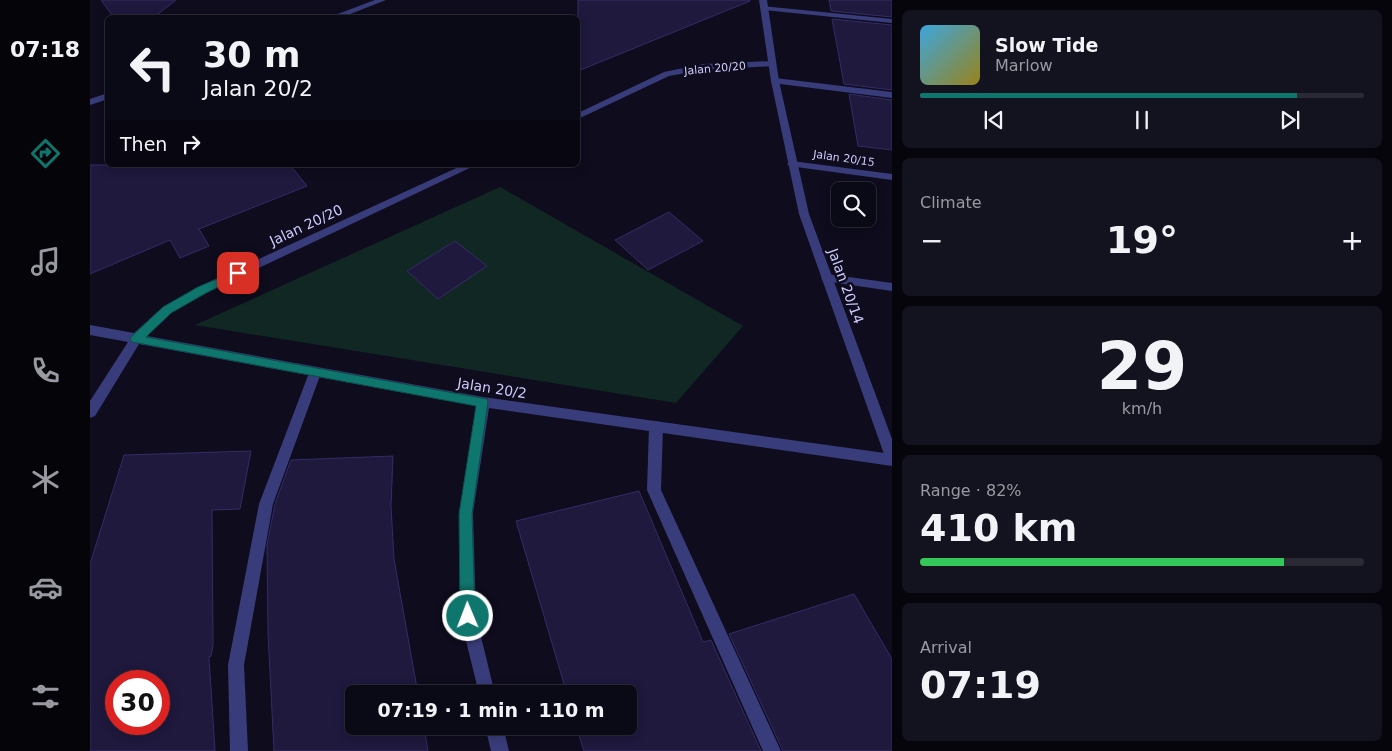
<!DOCTYPE html>
<html lang="en">
<head>
<meta charset="utf-8">
<style>
	:root { --surface:#0a0916; --page:#13121f; --text:#f1f3f6; --muted:#999aa1; --line:#2a2a35; --accent:#0f766e }
	body { margin:0; font-family:"DejaVu Sans",sans-serif; background:var(--page); color:var(--text); height:100vh; display:flex; flex-direction:column; font-size:19px; white-space:nowrap }
	* { box-sizing:border-box; margin:0 }
	p { font-size:16px; color:var(--muted) }
	.icon { flex:none; width:28px; height:28px; fill:none; stroke:currentColor; stroke-width:2; stroke-linecap:round; stroke-linejoin:round }
	.map { position:relative; flex:1; overflow:hidden }
	.sheet { display:flex; flex-direction:column; gap:10px; padding:10px; background:#06050c; width:500px }
	.sheet>* { flex:none }
	.hud { position:absolute; left:15px; top:15px; width:475px; height:152px; border-radius:8px; box-shadow:0 2px 12px #0003,0 0 0 1px var(--line); background:#0a0916; color:var(--text); overflow:hidden }
	.buttons { position:absolute; left:741px; top:182px; display:grid; gap:10px }
	.buttons a { display:grid; place-items:center; width:45px; height:45px; border-radius:8px; background:var(--surface); box-shadow:0 2px 12px #0003,0 0 0 1px var(--line); font-size:25px }
	.speed { position:absolute; left:15px; top:670px; display:flex; gap:10px; font-size:25px; font-weight:700; text-align:center }
	.speed>* { display:grid; place-content:center; width:65px; height:65px; border-radius:50%; background:var(--surface); box-shadow:0 2px 12px #0003,0 0 0 1px var(--line); line-height:1 }
	.speed .limit { border:8px solid #d22; background:#fff; color:#111 }
	.pin { position:absolute; display:grid; place-items:center; width:42px; height:42px; color:#fff; margin:-21px; border-radius:10px; box-shadow:0 2px 8px #0006 }
	.me { position:absolute; width:55px; margin:-28px; rotate:359deg; stroke-linejoin:round; filter:drop-shadow(0 0 4px #0008) }
	.turn { display:flex; align-items:center; gap:18px; height:105px; padding:0 15px; font-size:22px }
	.turn .icon { width:65px; height:65px; stroke-width:2.5 }
	.turn b { display:block; font-size:35px; line-height:42px }
	.then { display:flex; align-items:center; height:48px; padding:0 15px; background:#0003; gap:10px; font-size:19px }
	.big { font-size:38px; font-weight:600; line-height:1.1 }
	.sheet .card { flex:1; display:flex; flex-direction:column; justify-content:center; gap:8px; min-width:0; padding:0 18px; border-radius:8px; background:var(--page) }
	.sheet .dial { align-items:center; gap:0 }
	.dial b { font-size:65px; line-height:1 }
	.song { display:flex; align-items:center; gap:15px }
	.cover { width:60px; height:60px; border-radius:8px; background:linear-gradient(135deg,hsl(200 70% 55%),hsl(50 70% 35%)) }
	.played { height:5px; border-radius:2px; background:linear-gradient(90deg,var(--accent) 85%,var(--line) 85%) }
	.keys { display:flex; justify-content:space-around; direction:ltr }
	.heat { display:flex; justify-content:space-between; align-items:center; font-size:28px; direction:ltr }
	.charge { height:8px; border-radius:4px; background:linear-gradient(90deg,#34c759 82%,var(--line) 0) }
	.trip { position:absolute; left:255px; top:685px; width:292px; height:50px; border-radius:8px; background:var(--surface); box-shadow:0 2px 12px #0003,0 0 0 1px var(--line); font-weight:600; line-height:50px; text-align:center }
	main { display:flex; flex:1; min-height:0 }
	.dock { display:flex; flex-direction:column; width:90px; justify-content:space-around; align-items:center; background:#040409; color:var(--muted) }
	.dock .icon { width:35px; height:35px }
	.dock .current { color:var(--accent) }
	.dock b { font-size:22px; color:var(--text) }
	.map>svg:first-child { display:block }
	.green { fill:#102724 }
	.building { fill:#1e193d; stroke:#342c68; fill-rule:evenodd }
	.lines { fill:none; stroke-linecap:round; stroke-linejoin:round }
	.service { fill:#393c7a; fill-rule:evenodd }
	.minor { fill:#393c7a; fill-rule:evenodd }
	.tertiary { fill:#393c7a; fill-rule:evenodd }
	.route { fill:#0f766e; stroke:#0a4d48 }
	.labels { text-anchor:middle; stroke-width:5; stroke-linejoin:round; paint-order:stroke }
	.far-street-label { font-size:11px; fill:#cdcbfd; stroke:#0e0c1d }
	.street-label { font-size:14px; fill:#cdcbfd; stroke:#0e0c1d }
</style>
</head>
<body>
<main>
<nav class="dock">
<b>07:18</b>
<svg class="icon current" aria-label="directions" viewBox="0 0 24 24"><path d="M12 3l9 9-9 9-9-9zM9 14v-3h6M13 9l2 2-2 2"/></svg>
<svg class="icon" aria-label="music" viewBox="0 0 24 24"><path d="M9 18V5l10-2v13"/><circle cx="6" cy="18" r="3"/><circle cx="16" cy="16" r="3"/></svg>
<svg class="icon" aria-label="phone" viewBox="0 0 24 24"><path d="M5 4h4l2 5-3 2q2 4 5 5l2-3 5 2v4C11 20 4 13 5 4z"/></svg>
<svg class="icon" aria-label="climate" viewBox="0 0 24 24"><path d="M12 3v18M4 7l16 10M4 17L20 7"/></svg>
<svg class="icon" aria-label="car" viewBox="0 0 24 24"><path d="M5 17H2v-5l4-1 3-4h7l3 4 3 1v5h-3M9 17h6M6 11h13"/><circle cx="7" cy="17" r="2"/><circle cx="17" cy="17" r="2"/></svg>
<svg class="icon" aria-label="filters" viewBox="0 0 24 24"><path d="M4 7h16M4 17h16"/><circle cx="9" cy="7" r="2"/><circle cx="15" cy="17" r="2"/></svg>
</nav>
<div class="map">
<svg width="802" height="751" viewBox="0 0 802 751">
	<rect width="100%" height="100%" fill="#0e0c1d"/>
	<!-- green -->
	<path class="green" d="M 410,187 L 653,326 L 586,403 L 105,325 Z"/>
	<!-- building -->
	<path class="building" d="M 11,0 L 86,0 L 63,18 L 24,18 Z
		M 488,0 L 660,0 L 660,1 L 488,71 Z
		M 739,0 L 802,0 L 802,17 L 741,11 Z
		M 742,19 L 802,25 L 802,90 L 754,84 Z
		M 759,94 L 802,100 L 802,150 L 768,146 Z
		M 0,165 L 200,165 L 217,186 L 109,229 L 119,246 L 90,258 L 80,240 L 0,274 Z
		M 579,212 L 613,241 L 558,270 L 525,240 Z
		M 365,241 L 397,266 L 348,299 L 317,271 Z
		M 161,451 L 150,509 L 122,510 L 123,645 L 121,656 L 119,657 L 125,751 L 0,751 L 0,564 L 34,455 ZM 26,681 L 69,681 L 69,724 L 26,724 Z
		M 303,456 L 301,506 L 304,559 L 328,694 L 264,694 L 264,726 L 334,726 L 338,751 L 184,751 L 178,633 L 177,545 L 185,504 L 201,460 Z
		M 549,491 L 613,642 L 621,640 L 671,751 L 494,751 L 486,726 L 539,726 L 539,694 L 477,694 L 426,521 Z
		M 764,594 L 802,659 L 802,751 L 693,751 L 639,634 Z"/>
	<g class="lines">
		<!-- service -->
		<path class="service" d="M 685,78 L 802,92 L 802,98 L 682,83 L 681,81 Z
			M 737,274 L 802,283 L 802,291 L 733,281 L 731,278 Z
			M 225,368 L 229,369 L 231,373 L 183,504 L 154,665 L 158,751 L 140,751 L 138,665 L 169,504 L 219,373 L 221,369 Z
			M 566,421 L 571,423 L 573,427 L 571,490 L 691,751 L 673,751 L 557,490 L 559,427 L 561,423 Z"/>
		<!-- minor -->
		<path class="minor" d="M 285,0 L 296,0 L 250,18 L 237,18 Z
			M 671,6 L 802,19 L 802,23 L 674,10 L 670,8 Z
			M 682,61 L 685,62 L 685,66 L 613,70 L 579,76 L 488,119 L 488,113 L 574,72 L 613,64 Z
			M 18,93 L 18,99 L 0,105 L 0,99 Z
			M 702,161 L 802,174 L 802,180 L 699,166 L 697,164 Z
			M 373,165 L 386,165 L 116,293 L 81,313 L 57,336 L 393,397 L 802,454 L 802,466 L 399,408 L 383,513 L 386,616 L 405,694 L 389,694 L 370,616 L 369,513 L 386,406 L 49,344 L 5,416 L 0,418 L 0,401 L 38,342 L 0,335 L 0,325 L 44,333 L 73,307 L 108,287 Z
			M 395,726 L 413,726 L 419,751 L 401,751 Z"/>
		<!-- tertiary -->
		<path class="tertiary" d="M 669,0 L 677,0 L 689,81 L 719,214 L 802,439 L 802,463 L 797,461 L 795,457 L 709,214 L 681,81 Z"/>
	</g>
	<!-- route -->
	<path class="route" d="M 148,270 L 151,271 L 151,276 L 116,293 L 81,313 L 56,337 L 397,399 L 398,402 L 382,514 L 385,616 L 383,622 L 378,624 L 373,622 L 370,616 L 369,514 L 386,406 L 42,342 L 40,339 L 42,336 L 73,307 L 108,287 Z"/>
	<g class="labels">
		<!-- far-street labels -->
		<g class="far-street-label">
			<text transform="translate(625 68) rotate(-5)" y="4">Jalan 20/20</text>
			<text transform="translate(754 158) rotate(8)" y="4">Jalan 20/15</text>
		</g>
		<!-- street labels -->
		<g class="street-label">
			<text transform="translate(216 225) rotate(-25)" y="5">Jalan 20/20</text>
			<text transform="translate(756 286) rotate(70)" y="5">Jalan 20/14</text>
			<text transform="translate(402 388) rotate(9)" y="5">Jalan 20/2</text>
		</g>
	</g>
</svg>
<div class="buttons">
<a><svg class="icon" aria-label="search" viewBox="0 0 24 24"><circle cx="10" cy="10" r="6"/><path d="M15 15l6 6"/></svg></a>
</div>
<div class="speed"><div class="limit">30</div></div>
<div class="pin" style="left:148px;top:273px;background:#d93025"><svg class="icon" aria-label="arrive" viewBox="0 0 24 24"><path d="M6 21V4h12l-3 4 3 4H6"/></svg></div>
<svg class="me" style="left:378px;top:616px" viewBox="-20 -20 40 40"><circle r="17" fill="#0f766e" stroke="#fff" stroke-width="3"/><path d="M0-11L8 9 0 5-8 9z" fill="#fff"/></svg>
<div class="trip">07:19 · 1 min · 110 m</div>
<div class="hud">
<div class="turn"><svg class="icon" aria-label="left" viewBox="0 0 24 24"><path d="M17 20v-9H6M10 6l-5 5 5 5"/></svg><div><b>30 m</b>Jalan 20/2</div></div>
<div class="then">Then<svg class="icon" aria-label="right" viewBox="0 0 24 24"><path d="M7 20v-9h11M14 6l5 5-5 5"/></svg></div>
</div>
</div>
<section class="sheet">
<div class="card">
<div class="song"><i class="cover"></i><div><b>Slow Tide</b><p>Marlow</p></div></div>
<div class="played"></div>
<div class="keys"><svg class="icon" aria-label="previous" viewBox="0 0 24 24"><path d="M18 5L8 12l10 7zM5 5v14"/></svg><svg class="icon" aria-label="pause" viewBox="0 0 24 24"><path d="M8 5v14M16 5v14"/></svg><svg class="icon" aria-label="next" viewBox="0 0 24 24"><path d="M6 5l10 7-10 7zM19 5v14"/></svg></div>
</div>
<div class="card"><p>Climate</p>
<div class="heat"><a>−</a><b class="big">19°</b><a>+</a></div>
</div>
<div class="card dial"><b>29</b><p>km/h</p></div>
<div class="card"><p>Range · 82%</p><b class="big">410 km</b><div class="charge"></div></div>
<div class="card"><p>Arrival</p><b class="big">07:19</b></div>
</section>
</main>
</body>
</html>
